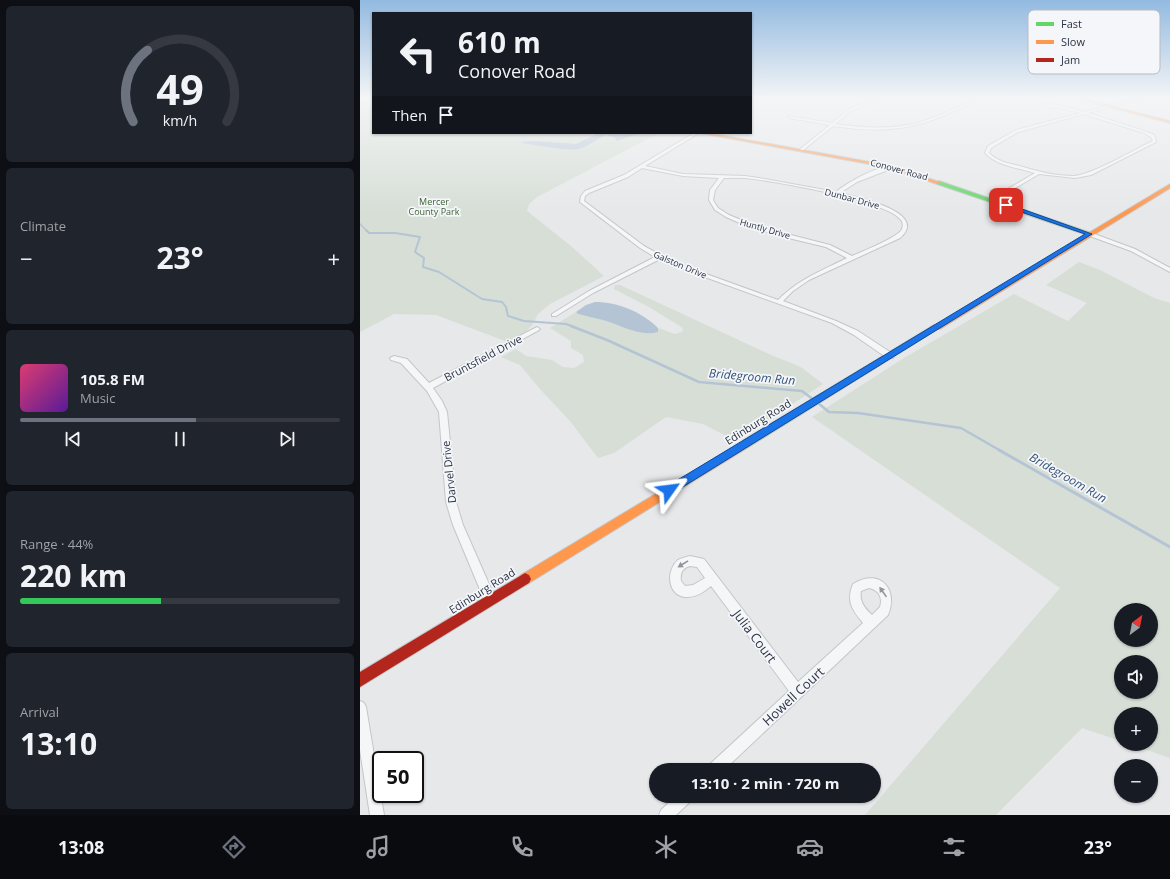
<!DOCTYPE html>
<html lang="en">
<head>
<meta charset="utf-8">
<style>
	:root { --surface:#171b24; --page:#20242c; --text:#f1f3f6; --muted:#9ea1a6; --line:#363941; --accent:#6c737f }
	body { margin:0; font-family:"Open Sans",sans-serif; background:var(--page); color:var(--text); height:100vh; display:flex; flex-direction:column; font-size:15px; white-space:nowrap }
	* { box-sizing:border-box; margin:0 }
	p { font-size:13px; color:var(--muted) }
	.icon { flex:none; width:22px; height:22px; fill:none; stroke:currentColor; stroke-width:2; stroke-linecap:round; stroke-linejoin:round }
	.map { position:relative; flex:1; overflow:hidden }
	.sheet { display:flex; flex-direction:column; gap:6px; padding:6px; background:#0d0f14; width:360px }
	.sheet>* { flex:none }
	.banner { position:absolute; left:12px; top:12px; width:380px; height:122px; border-radius:0px; box-shadow:0 1px 3px #0004; background:#171b24; color:var(--text); overflow:hidden }
	.needle { width:26px; rotate:32deg }
	.buttons { position:absolute; left:754px; top:603px; display:grid; gap:8px }
	.buttons a { display:grid; place-items:center; width:44px; height:44px; border-radius:50%; background:var(--surface); box-shadow:0 1px 3px #0004; font-size:20px }
	.speed { position:absolute; left:12px; top:751px; display:flex; gap:8px; font-size:20px; font-weight:700; text-align:center }
	.speed>* { display:grid; place-content:center; width:52px; height:52px; border-radius:50%; background:var(--surface); box-shadow:0 1px 3px #0004; line-height:1 }
	.speed .limit { border:2px solid #111; border-radius:6px; background:#fff; color:#111 }
	.pin { position:absolute; display:grid; place-items:center; width:34px; height:34px; color:#fff; margin:-17px; border-radius:8px; box-shadow:0 2px 6px #0006 }
	.me { position:absolute; width:44px; margin:-22px; rotate:59deg; stroke-linejoin:round; filter:drop-shadow(0 0 3px #0008) }
	.turn { display:flex; align-items:center; gap:14px; height:84px; padding:0 20px; font-size:18px }
	.turn .icon { width:52px; height:52px; stroke-width:2.5 }
	.turn b { display:block; font-size:28px; line-height:34px }
	.then { display:flex; align-items:center; height:38px; padding:0 20px; background:#0003; gap:8px; font-size:15px }
	.big { font-size:30px; font-weight:700; line-height:1.1 }
	.sheet .widget { flex:1; display:flex; flex-direction:column; justify-content:center; gap:6px; min-width:0; padding:0 14px; border-radius:6px; background:var(--page) }
	.sheet .dial { align-items:center; gap:0 }
	.dial svg { height:104px; overflow:visible; fill:none; stroke:var(--line); stroke-width:7; stroke-linecap:round; text-anchor:middle }
	.dial text { fill:var(--text); stroke:none }
	.song { display:flex; align-items:center; gap:12px }
	.cover { width:48px; height:48px; border-radius:6px; background:linear-gradient(135deg,hsl(340 70% 55%),hsl(270 70% 35%)) }
	.played { height:4px; border-radius:2px; background:linear-gradient(90deg,var(--accent) 55%,var(--line) 55%) }
	.keys { display:flex; justify-content:space-around; direction:ltr }
	.heat { display:flex; justify-content:space-between; align-items:center; font-size:22px; direction:ltr }
	.charge { height:6px; border-radius:3px; background:linear-gradient(90deg,#34c759 44%,var(--line) 0) }
	.trip { position:absolute; left:289px; top:763px; width:232px; height:40px; border-radius:20px; background:var(--surface); box-shadow:0 1px 3px #0004; font-weight:700; line-height:40px; text-align:center }
	.menu { display:flex; height:64px; justify-content:space-around; align-items:center; background:#090b0e; color:var(--muted) }
	.menu .icon { width:28px; height:28px }
	.menu .selected { color:var(--accent) }
	.menu b { font-size:18px; color:var(--text) }
	main { display:flex; flex:1; min-height:0 }
	.map>svg:first-child { display:block }
	.green { fill:#d6ded6; fill-rule:evenodd }
	.water { fill:#b4c4d5 }
	.lines { fill:none; stroke-linecap:round; stroke-linejoin:round }
	.stream-far3 { stroke:#b4c4d5; stroke-width:1.5 }
	.stream-far2 { stroke:#b4c4d5; stroke-width:2 }
	.stream-far1 { stroke:#b4c4d5; stroke-width:2.5 }
	.stream { stroke:#b4c4d5; stroke-width:3 }
	.street-casing { stroke:#c4c6c8; stroke-width:2 }
	.fast-casing { stroke:#c4c6c8; stroke-width:2 }
	.slow-casing { stroke:#c4c6c8; stroke-width:2 }
	.jam-casing { stroke:#c4c6c8; stroke-width:2 }
	.street { fill:#f5f6f7; fill-rule:evenodd }
	.fast { fill:#63d668; fill-rule:evenodd }
	.slow { fill:#ff974d; fill-rule:evenodd }
	.jam { fill:#b3261e; fill-rule:evenodd }
	.oneway { fill:#90959e }
	.route { fill:#1a73e8; stroke:#114b97 }
	.labels { text-anchor:middle; stroke-width:3.5; stroke-linejoin:round; paint-order:stroke }
	.far-street-label { font-size:9px; fill:#2b3445; stroke:#f4f6f9 }
	.far-park-label { font-size:9px; fill:#3f6138; stroke:#f4f6f9 }
	.street-label { font-size:11px; fill:#2b3445; stroke:#f4f6f9 }
	.water-label { font-size:12px; font-style:italic; fill:#34527a; stroke:#f4f6f9 }
	.near-street-label { font-size:13px; fill:#2b3445; stroke:#f4f6f9 }
	.key { fill:#f4f6f9; stroke:#b8bcc3; stroke-width:1 }
	.key-label { font-size:11px; fill:#2b3445 }
</style>
</head>
<body>
<main>
<section class="sheet">
<div class="widget dial"><svg viewBox="0 0 100 80">
<path d="M14 69A42 42 0 1 1 86 69"/>
<path d="M14 69A42 42 0 0 1 25 14" stroke="#6c737f"/>
<text x="50" y="56" font-size="32" font-weight="700">49</text>
<text x="50" y="72" font-size="11">km/h</text>
</svg></div>
<div class="widget"><p>Climate</p>
<div class="heat"><a>−</a><b class="big">23°</b><a>+</a></div>
</div>
<div class="widget">
<div class="song"><i class="cover"></i><div><b>105.8 FM</b><p>Music</p></div></div>
<div class="played"></div>
<div class="keys"><svg class="icon" aria-label="previous" viewBox="0 0 24 24"><path d="M18 5L8 12l10 7zM5 5v14"/></svg><svg class="icon" aria-label="pause" viewBox="0 0 24 24"><path d="M8 5v14M16 5v14"/></svg><svg class="icon" aria-label="next" viewBox="0 0 24 24"><path d="M6 5l10 7-10 7zM19 5v14"/></svg></div>
</div>
<div class="widget"><p>Range · 44%</p><b class="big">220 km</b><div class="charge"></div></div>
<div class="widget"><p>Arrival</p><b class="big">13:10</b></div>
</section>
<div class="map">
<svg width="810" height="815" viewBox="0 0 810 815">
	<rect width="100%" height="100%" fill="#e6e8ea"/>
	<!-- green -->
	<path class="green" d="M 0,99 L 13,99 L 13,133 L 299,133 L 177,197 L 169,204 L 167,211 L 211,246 L 244,276 L 190,304 L 178,314 L 173,324 L 164,334 L 148,342 L 76,315 L 34,314 L 0,332 Z
		M 719,262 L 740,270 L 794,298 L 810,303 L 810,758 L 769,744 L 791,744 L 791,714 L 761,714 L 761,741 L 722,728 L 636,815 L 505,815 L 700,588 L 452,417 L 544,358 L 654,294 L 708,321 L 727,303 L 686,285 ZM 761,610 L 791,610 L 791,640 L 761,640 ZM 761,662 L 791,662 L 791,692 L 761,692 Z
		M 255,285 L 260,285 L 411,355 L 441,367 L 463,384 L 376,441 L 343,424 L 306,417 L 254,453 L 238,458 L 210,421 L 179,388 L 160,365 L 141,357 L 156,349 L 166,356 L 192,360 L 203,367 L 214,368 L 224,362 L 223,355 L 211,348 L 211,341 L 190,328 L 216,312 L 218,314 L 298,332 L 298,328 L 315,334 L 322,332 L 323,328 L 289,307 L 254,289 Z"/>
	<!-- water -->
	<path class="water" d="M 239,133 L 281,133 L 257,141 L 254,137 L 246,135 C 237,139 228,147 218,149 C 205,151 176,145 162,143 L 162,142 L 174,141 L 216,144 Z
		M 235,302 C 258,302 282,312 298,328 L 298,332 C 279,337 261,325 243,320 C 234,318 226,316 218,314 L 216,312 L 226,305 Z"/>
	<g class="lines">
		<!-- stream-far3 -->
		<path class="stream-far3" d="M 0,224 L 7,231"/>
		<!-- stream-far2 -->
		<path class="stream-far2" d="M 6,230 L 9,233 L 35,233 L 60,237 L 55,252 L 64,258 L 63,267 L 79,272 L 122,299 L 142,302 L 146,307 L 148,316 L 164,321 L 206,324 L 214,327"/>
		<!-- stream-far1 -->
		<path class="stream-far1" d="M 211,326 L 247,340 L 339,382 L 442,391 L 454,400
			M 458,403 L 469,412 L 498,413 L 601,428 L 641,451"/>
		<!-- stream -->
		<path class="stream" d="M 639,450 L 810,547"/>
		<!-- street casing -->
		<g class="street-casing">
			<path id="street" d="M 517,99 L 521,99 L 491,111 L 475,124 C 504,128 533,130 561,122 C 580,116 598,107 615,99 L 619,99 C 612,103 604,106 596,110 C 553,131 520,133 473,126 L 442,151 L 439,150 L 470,125 L 429,118 L 428,116 L 472,123 L 489,109 Z
				M 777,99 L 781,99 L 728,113 L 787,132 L 794,135 L 796,142 L 731,175 L 715,178 L 679,174 L 633,201 L 629,200 L 675,173 C 659,168 637,166 625,153 L 628,146 L 656,130 L 721,113 L 696,107 L 690,108 L 684,106 L 684,104 L 698,105 L 725,112 ZM 724,114 L 784,133 L 791,137 L 793,141 C 775,149 732,175 714,176 C 697,176 679,172 663,167 C 651,164 638,162 629,153 L 631,148 L 658,132 Z
				M 334,133 L 339,133 L 285,166 L 323,174 L 385,176 L 399,178 L 476,192 C 488,182 517,166 533,166 L 533,168 L 497,182 L 480,193 C 496,197 570,212 540,238 L 449,280 L 433,291 L 423,301 L 476,321 L 498,331 L 533,354 L 534,356 L 533,358 L 527,358 L 494,335 L 472,323 L 309,264 L 300,259 L 233,293 L 196,316 L 192,316 L 192,314 L 229,291 L 295,257 L 280,248 L 220,202 L 221,196 L 225,191 L 264,175 ZM 282,168 L 323,176 L 359,178 L 350,190 L 349,200 L 355,210 L 366,217 L 382,224 L 420,236 L 466,247 L 487,258 C 461,271 439,279 418,300 L 313,262 L 284,246 L 224,201 L 225,196 L 229,193 L 268,177 ZM 364,178 C 371,178 378,178 385,178 C 413,181 526,200 541,220 C 543,222 543,226 542,229 C 539,237 501,252 492,256 L 470,245 L 423,233 L 386,222 L 369,215 L 358,208 L 353,200 L 355,190 Z
				M 729,232 L 775,249 L 810,268 L 810,272 L 771,251 L 727,235 L 727,233 Z
				M 177,327 L 180,329 L 179,330 L 73,388 L 82,401 L 87,412 L 96,502 L 103,525 L 136,600 L 134,604 L 130,606 L 126,604 L 93,525 L 86,502 L 79,412 L 67,391 L 41,363 L 31,360 L 30,358 L 34,356 L 47,359 L 69,383 Z
				M 330,556 L 344,559 L 438,682 L 503,623 C 492,610 486,601 493,584 C 519,568 539,588 528,615 L 364,770 L 347,770 L 349,765 L 429,691 L 351,586 C 344,592 335,598 325,597 C 307,595 306,570 318,560 C 321,558 326,557 330,556 ZM 330,566 L 337,567 L 345,578 L 333,585 L 325,586 L 321,581 C 320,574 322,568 330,566 ZM 509,588 C 519,590 523,598 520,607 L 512,615 C 505,608 499,602 501,591 Z
				M 0,701 L 4,703 L 6,707 L 24,815 L 10,815 L 0,750 Z
				M 316,796 L 333,796 L 331,801 L 316,815 L 299,815 L 301,810 Z"/>
		</g>
		<!-- fast casing -->
		<g class="fast-casing">
			<path id="fast" d="M 579,181 L 731,233 L 732,234 L 727,235 L 577,184 L 576,183 Z
				M 574,325 L 580,325 L 581,327 L 390,446 L 384,446 L 382,443 L 384,440 Z"/>
		</g>
		<!-- slow casing -->
		<g class="slow-casing">
			<path id="slow" d="M 719,99 L 724,99 L 810,121 L 810,123 Z
				M 340,133 L 349,133 L 532,166 L 582,183 L 577,184 L 531,168 Z
				M 810,184 L 810,188 L 580,329 L 574,329 L 573,327 Z
				M 387,439 L 390,440 L 392,443 L 390,446 L 169,583 L 165,585 L 161,583 L 159,579 L 161,575 Z"/>
		</g>
		<!-- jam casing -->
		<g class="jam-casing">
			<path id="jam" d="M 165,573 L 169,575 L 171,579 L 169,583 L 0,687 L 0,672 Z"/>
		</g>
		<!-- street -->
		<use href="#street" class="street"/>
		<!-- fast -->
		<use href="#fast" class="fast"/>
		<!-- slow -->
		<use href="#slow" class="slow"/>
		<!-- jam -->
		<use href="#jam" class="jam"/>
	</g>
	<!-- one-way arrows -->
	<defs><path id="oneway-solid" d="M-6-.8H1V-3.2L6.5 0L1 3.2V.8H-6Z"/></defs>
	<g class="oneway">
		<use href="#oneway-solid" transform="translate(323 564) rotate(148)"/>
		<use href="#oneway-solid" transform="translate(523 592) rotate(-125)"/>
	</g>
	<!-- sky -->
	<linearGradient id="sky" x2="0" y2="1"><stop stop-color="#93bae0"/><stop offset="0.46" stop-color="#f4f5f6"/><stop offset="1" stop-color="#f4f5f6" stop-opacity="0"/></linearGradient>
	<rect width="810" height="213" fill="url(#sky)"/>
	<!-- route -->
	<path class="route" d="M 644,204 L 648,204 L 732,234 L 313,493 L 309,495 L 306,493 L 304,490 L 306,487 L 725,234 L 644,206 Z"/>
	<g class="labels">
		<!-- far-street labels -->
		<g class="far-street-label">
			<text transform="translate(539 170) rotate(15)" y="3">Conover Road</text>
			<text transform="translate(492 199) rotate(15)" y="3">Dunbar Drive</text>
			<text transform="translate(405 229) rotate(16)" y="3">Huntly Drive</text>
			<text transform="translate(320 265) rotate(23)" y="3">Galston Drive</text>
		</g>
		<!-- far-park labels -->
		<g class="far-park-label">
			<text x="74" y="205">Mercer<tspan x="74" dy="10">County Park</tspan></text>
		</g>
		<!-- street labels -->
		<g class="street-label">
			<text transform="translate(123 358) rotate(-28)" y="4">Bruntsfield Drive</text>
			<text transform="translate(398 422) rotate(-32)" y="4">Edinburg Road</text>
			<text transform="translate(89 472) rotate(-96)" y="4">Darvel Drive</text>
			<text transform="translate(122 591) rotate(-32)" y="4">Edinburg Road</text>
		</g>
		<!-- water labels -->
		<g class="water-label">
			<text transform="translate(392 377) rotate(5)" y="4">Bridegroom Run</text>
			<text transform="translate(708 478) rotate(30)" y="4">Bridegroom Run</text>
		</g>
		<!-- near-street labels -->
		<g class="near-street-label">
			<text transform="translate(395 636) rotate(53)" y="5">Julia Court</text>
			<text transform="translate(433 696) rotate(-43)" y="5">Howell Court</text>
		</g>
	</g>
	<!-- legend -->
	<rect x="668" y="10" width="132" height="64" rx="6" class="key"/>
	<rect x="676" y="22" width="18" height="4" fill="#63d668"/>
	<rect x="676" y="40" width="18" height="4" fill="#ff974d"/>
	<rect x="676" y="58" width="18" height="4" fill="#b3261e"/>
	<g class="key-label">
		<text x="701" y="28">Fast</text>
		<text x="701" y="46">Slow</text>
		<text x="701" y="64">Jam</text>
	</g>
</svg>
<div class="buttons">
<a><svg class="needle" viewBox="-14 -14 28 28"><path d="M0-13l5 13h-10z" fill="#e53935"/><path d="M0 13l5-13h-10z" fill="#9ea1a6"/></svg></a>
<a><svg class="icon" aria-label="sound" viewBox="0 0 24 24"><path d="M4 9h4l5-4v14l-5-4H4zM17 9q2 3 0 6"/></svg></a>
<a>+</a>
<a>−</a>
</div>
<div class="speed"><div class="limit">50</div></div>
<div class="pin" style="left:646px;top:205px;background:#d93025"><svg class="icon" aria-label="arrive" viewBox="0 0 24 24"><path d="M6 21V4h12l-3 4 3 4H6"/></svg></div>
<svg class="me" style="left:309px;top:490px" viewBox="-20 -20 40 40"><path d="M0-17L14 15 0 8-14 15z" fill="#1a73e8" stroke="#fff" stroke-width="4"/></svg>
<div class="trip">13:10 · 2 min · 720 m</div>
<div class="banner">
<div class="turn"><svg class="icon" aria-label="left" viewBox="0 0 24 24"><path d="M17 20v-9H6M10 6l-5 5 5 5"/></svg><div><b>610 m</b>Conover Road</div></div>
<div class="then">Then<svg class="icon" aria-label="arrive" viewBox="0 0 24 24"><path d="M6 21V4h12l-3 4 3 4H6"/></svg></div>
</div>
</div>
</main>
<nav class="menu">
<b>13:08</b>
<svg class="icon selected" aria-label="directions" viewBox="0 0 24 24"><path d="M12 3l9 9-9 9-9-9zM9 14v-3h6M13 9l2 2-2 2"/></svg>
<svg class="icon" aria-label="music" viewBox="0 0 24 24"><path d="M9 18V5l10-2v13"/><circle cx="6" cy="18" r="3"/><circle cx="16" cy="16" r="3"/></svg>
<svg class="icon" aria-label="phone" viewBox="0 0 24 24"><path d="M5 4h4l2 5-3 2q2 4 5 5l2-3 5 2v4C11 20 4 13 5 4z"/></svg>
<svg class="icon" aria-label="climate" viewBox="0 0 24 24"><path d="M12 3v18M4 7l16 10M4 17L20 7"/></svg>
<svg class="icon" aria-label="car" viewBox="0 0 24 24"><path d="M5 17H2v-5l4-1 3-4h7l3 4 3 1v5h-3M9 17h6M6 11h13"/><circle cx="7" cy="17" r="2"/><circle cx="17" cy="17" r="2"/></svg>
<svg class="icon" aria-label="filters" viewBox="0 0 24 24"><path d="M4 7h16M4 17h16"/><circle cx="9" cy="7" r="2"/><circle cx="15" cy="17" r="2"/></svg>
<b>23°</b>
</nav>
</body>
</html>
